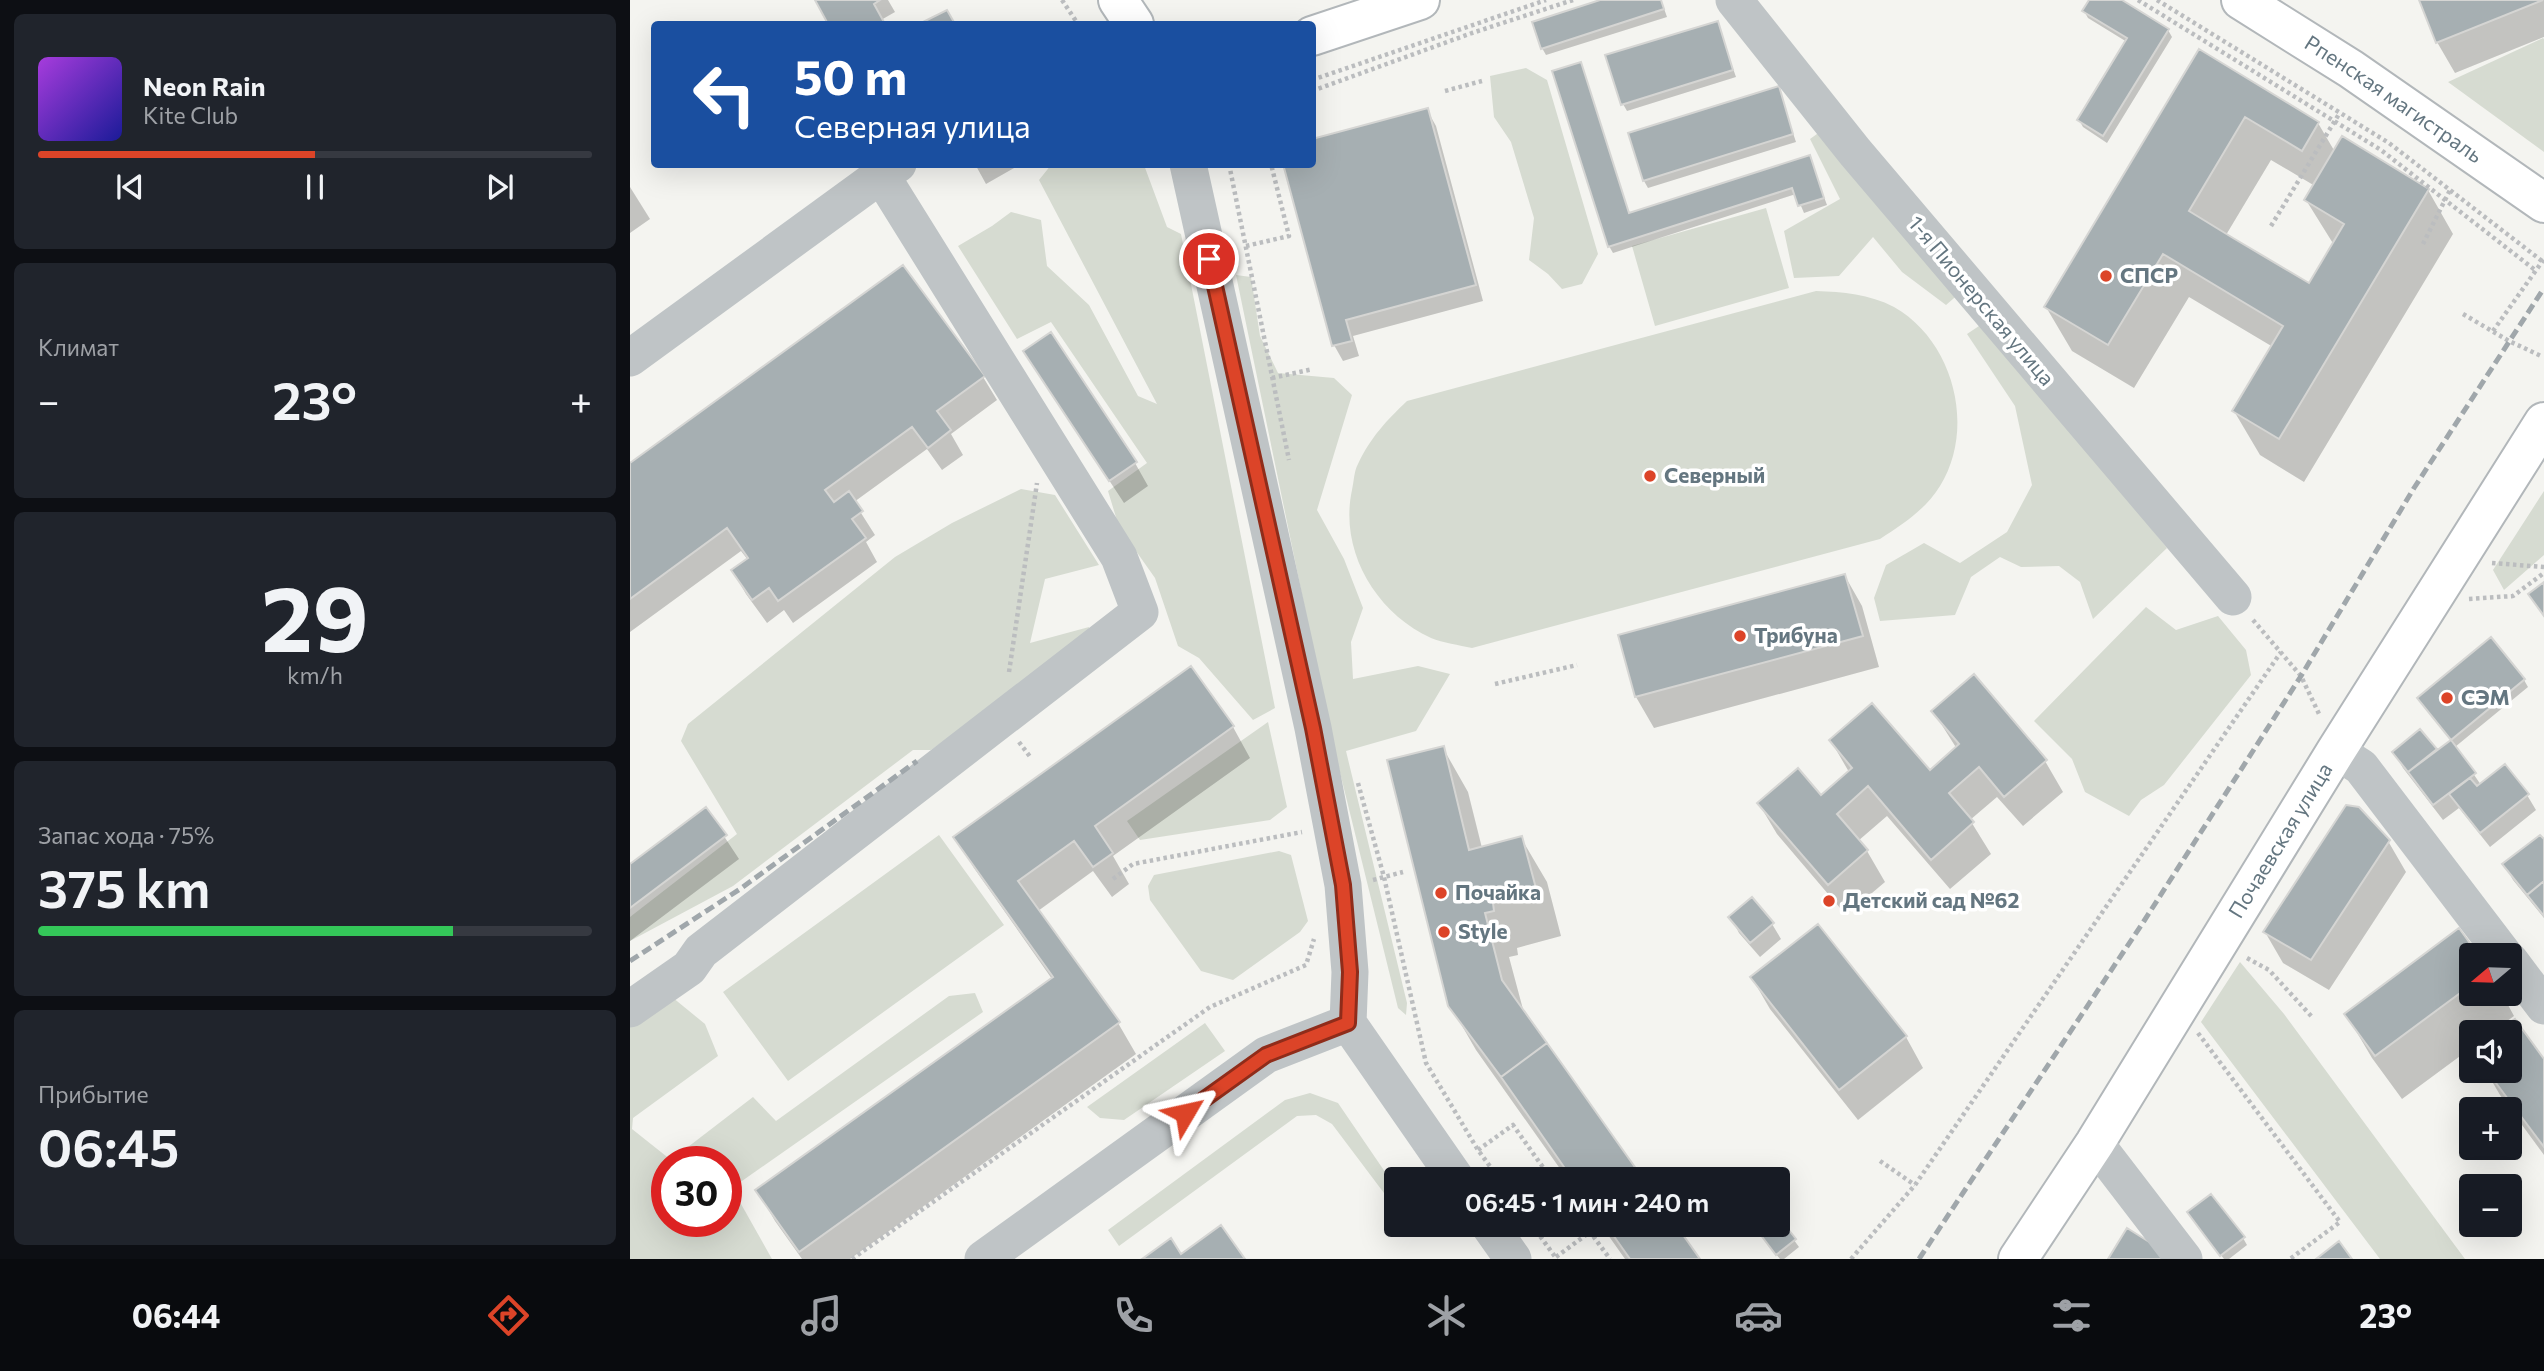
<!DOCTYPE html>
<html lang="ru">
<head>
<meta charset="utf-8">
<style>
	:root { --surface:#171b24; --page:#20242c; --text:#f1f3f6; --muted:#9ea1a6; --line:#363941; --accent:#dc4428 }
	body { margin:0; font-family:Commissioner,sans-serif; background:var(--page); color:var(--text); height:100vh; display:flex; flex-direction:column; font-size:26px; white-space:nowrap }
	* { box-sizing:border-box; margin:0 }
	p { font-size:23px; color:var(--muted) }
	.icon { flex:none; width:38px; height:38px; fill:none; stroke:currentColor; stroke-width:2; stroke-linecap:round; stroke-linejoin:round }
	.map { position:relative; flex:1; overflow:hidden }
	.panel { display:flex; flex-direction:column; gap:14px; padding:14px; background:#0d0f14; width:630px }
	.panel>* { flex:none }
	.top-card { position:absolute; left:21px; top:21px; width:665px; height:147px; border-radius:7px; box-shadow:0 7px 28px #0002; background:#1a4fa0; color:#fff; overflow:hidden }
	.needle { width:46px; rotate:251deg }
	.controls { position:absolute; left:1829px; top:943px; display:grid; gap:14px }
	.controls a { display:grid; place-items:center; width:63px; height:63px; border-radius:7px; background:var(--surface); box-shadow:0 7px 28px #0002; font-size:35px }
	.speed { position:absolute; left:21px; top:1146px; display:flex; gap:14px; font-size:35px; font-weight:700; text-align:center }
	.speed>* { display:grid; place-content:center; width:91px; height:91px; border-radius:50%; background:var(--surface); box-shadow:0 7px 28px #0002; line-height:1 }
	.speed .limit { border:10px solid #d22; background:#fff; color:#111 }
	.pin { position:absolute; display:grid; place-items:center; width:60px; height:60px; color:#fff; margin:-30px; border:4px solid #fff; border-radius:50%; box-shadow:0 2px 7px #0007 }
	.me { position:absolute; width:77px; margin:-38px; rotate:54deg; stroke-linejoin:round; filter:drop-shadow(0 0 5px #0008) }
	.turn { display:flex; align-items:center; gap:24px; height:147px; padding:0 28px; font-size:32px }
	.turn .icon { width:91px; height:91px; stroke-width:2.5 }
	.turn b { display:block; font-size:49px; line-height:60px }
	.big { font-size:52px; font-weight:600; line-height:1.1 }
	.panel .widget { flex:1; display:flex; flex-direction:column; justify-content:center; gap:10px; min-width:0; padding:0 24px; border-radius:10px; background:var(--page) }
	.panel .dial { align-items:center; gap:0 }
	.dial b { font-size:91px; line-height:1 }
	.song { display:flex; align-items:center; gap:21px }
	.cover { width:84px; height:84px; border-radius:10px; background:linear-gradient(135deg,hsl(280 70% 55%),hsl(240 70% 35%)) }
	.played { height:7px; border-radius:4px; background:linear-gradient(90deg,var(--accent) 50%,var(--line) 50%) }
	.keys { display:flex; justify-content:space-around; direction:ltr }
	.heat { display:flex; justify-content:space-between; align-items:center; font-size:38px; direction:ltr }
	.charge { height:10px; border-radius:5px; background:linear-gradient(90deg,#34c759 75%,var(--line) 0) }
	.trip { position:absolute; left:754px; top:1167px; width:406px; height:70px; border-radius:7px; background:var(--surface); box-shadow:0 7px 28px #0002; font-weight:600; line-height:70px; text-align:center }
	.tab-bar { display:flex; height:112px; justify-content:space-around; align-items:center; background:#090b0e; color:var(--muted) }
	.tab-bar .icon { width:49px; height:49px }
	.tab-bar .on { color:var(--accent) }
	.tab-bar b { font-size:32px; color:var(--text) }
	main { display:flex; flex:1; min-height:0 }
	.map>svg:first-child { display:block }
	.green { fill:#d6dbd1; fill-rule:evenodd }
	.shadow { fill:#0003; fill-rule:evenodd }
	.building { fill:#a6afb2; stroke:#d5d5d3; stroke-width:2 }
	.lines { fill:none; stroke-linecap:round; stroke-linejoin:round }
	.major-casing { stroke:#b2b7ba; stroke-width:42 }
	.path { stroke:#bbbdbf; stroke-width:4.5; stroke-dasharray:3.5 3.5; stroke-linecap:butt }
	.minor { stroke:#bfc4c6; stroke-width:37 }
	.major { stroke:#fff; stroke-width:38 }
	.rail { stroke:#a0a7ab; stroke-width:5; stroke-dasharray:10 5; stroke-linecap:butt }
	.route-casing { stroke:#8f2c1a; stroke-width:18 }
	.route { stroke:#dc4428; stroke-width:12 }
	.poi-dot { fill:#dc4428; stroke:#fff; stroke-width:2.5 }
	.labels { text-anchor:middle; stroke-width:7; stroke-linejoin:round; paint-order:stroke }
	.street-label { font-size:21px; fill:#647680; stroke:#fff }
	.poi-label { font-size:21px; font-weight:bold; fill:#647680; stroke:#fff; text-anchor:start }
</style>
</head>
<body>
<main>
<section class="panel">
<div class="widget">
<div class="song"><i class="cover"></i><div><b>Neon Rain</b><p>Kite Club</p></div></div>
<div class="played"></div>
<div class="keys"><svg class="icon" aria-label="previous" viewBox="0 0 24 24"><path d="M18 5L8 12l10 7zM5 5v14"/></svg><svg class="icon" aria-label="pause" viewBox="0 0 24 24"><path d="M8 5v14M16 5v14"/></svg><svg class="icon" aria-label="next" viewBox="0 0 24 24"><path d="M6 5l10 7-10 7zM19 5v14"/></svg></div>
</div>
<div class="widget"><p>Климат</p>
<div class="heat"><a>−</a><b class="big">23°</b><a>+</a></div>
</div>
<div class="widget dial"><b>29</b><p>km/h</p></div>
<div class="widget"><p>Запас хода · 75%</p><b class="big">375 km</b><div class="charge"></div></div>
<div class="widget"><p>Прибытие</p><b class="big">06:45</b></div>
</section>
<div class="map">
<svg width="1914" height="1259" viewBox="0 0 1914 1259">
	<rect width="100%" height="100%" fill="#f4f4f0"/>
	<!-- green -->
	<path class="green" d="M 1913,38 L 1914,39 L 1914,152 L 1818,82 Z
		M 896,68 L 917,80 L 968,254 L 952,284 L 932,289 L 918,274 L 899,260 L 904,218 L 881,142 L 864,117 L 860,76 Z
		M 1198,126 L 1331,292 L 1316,305 L 1272,272 L 1243,237 L 1209,276 L 1164,278 L 1154,231 L 1210,199 L 1180,139 Z
		M 421,165 L 514,165 L 537,227 L 551,234 L 645,708 L 623,720 L 569,658 L 548,646 L 525,578 L 489,527 L 478,491 L 517,463 L 421,322 L 387,339 L 328,246 L 362,226 L 381,212 L 411,220 L 417,266 L 459,305 L 508,396 L 527,404 L 409,180 Z
		M 1136,208 L 1159,288 L 1025,326 L 1002,246 Z
		M 606,275 L 621,277 L 630,336 L 648,373 L 704,378 L 722,395 L 687,510 L 714,559 L 733,608 L 721,642 L 723,679 L 788,666 L 820,674 L 786,731 L 716,751 L 777,1003 L 776,1015 L 768,1008 L 702,740 Z
		M 1186,291 C 1213,292 1239,294 1264,307 C 1324,341 1346,428 1310,486 C 1295,510 1273,524 1250,539 L 842,648 C 829,645 813,643 801,638 C 745,612 709,550 722,490 C 724,481 724,471 728,464 C 741,437 756,421 777,401 Z
		M 1355,322 L 1537,548 L 1463,619 L 1450,582 L 1429,566 L 1391,567 L 1370,557 L 1341,577 L 1325,615 L 1250,621 L 1244,598 L 1256,565 L 1294,543 L 1330,563 L 1377,532 L 1402,485 L 1385,406 L 1337,334 Z
		M 391,489 L 425,495 L 469,565 L 415,579 L 400,643 L 459,627 L 457,640 L 301,750 L 283,750 L 103,886 L 0,941 L 0,917 L 107,834 L 51,741 L 58,724 L 265,557 L 322,523 Z
		M 1914,491 L 1914,555 L 1874,590 L 1863,570 Z
		M 1516,607 L 1546,630 L 1588,616 L 1616,650 L 1621,675 L 1534,785 L 1511,800 L 1499,816 L 1455,792 L 1442,759 L 1404,721 Z
		M 638,722 L 657,807 L 640,820 L 510,840 L 497,821 Z
		M 309,835 L 374,925 L 158,1081 L 93,992 Z
		M 649,851 L 661,855 L 678,921 L 670,932 L 603,980 L 571,971 L 520,900 L 518,886 L 524,875 Z
		M 1610,962 L 1654,1014 L 1835,1259 L 1750,1259 L 1571,1022 Z
		M 345,993 L 353,1012 L 102,1188 L 142,1259 L 0,1259 L 0,1026 L 42,997 L 75,1024 L 88,1056 L 3,1118 L 2,1129 L 41,1160 L 123,1097 L 146,1121 L 319,996 ZM 37,1162 L 96,1162 L 96,1222 L 37,1222 Z
		M 575,1023 L 595,1051 L 494,1120 L 470,1118 L 457,1107 Z
		M 680,1093 L 708,1103 L 766,1188 L 766,1209 L 702,1124 L 686,1115 L 667,1116 L 489,1246 L 478,1230 L 655,1100 Z"/>
	<!-- shadow -->
	<path class="shadow" d="M 187,0 L 258,0 L 265,12 L 251,20 L 254,24 L 200,24 Z
		M 975,0 L 1031,0 L 1037,17 L 916,55 L 912,48 Z
		M 1461,0 L 1489,0 L 1538,30 L 1542,37 L 1477,143 L 1453,127 L 1449,120 L 1497,42 L 1458,18 L 1454,11 Z
		M 1791,0 L 1914,0 L 1914,37 L 1825,73 L 1807,42 Z
		M 1087,23 L 1106,77 L 997,111 L 993,104 Z
		M 1569,52 L 1688,123 L 1705,152 L 1798,190 L 1823,234 L 1674,482 L 1630,455 L 1604,411 L 1643,347 L 1559,297 L 1504,388 L 1442,351 L 1416,307 ZM 1641,160 L 1685,186 L 1676,200 L 1704,245 L 1679,286 L 1596,235 Z
		M 950,64 L 1000,215 L 1179,157 L 1197,205 L 1174,213 L 1166,194 L 983,253 L 979,246 Z
		M 1148,88 L 1166,142 L 1018,188 L 1014,181 Z
		M 797,110 L 806,126 L 853,301 L 723,336 L 729,356 L 713,361 L 704,345 L 682,164 Z
		M 345,164 L 391,164 L 356,184 Z
		M 0,187 L 20,219 L 0,233 Z
		M 395,352 L 505,463 L 518,486 L 494,503 Z
		M 353,377 L 367,400 L 321,434 L 333,455 L 312,470 L 297,449 L 224,502 L 245,535 L 236,542 L 247,562 L 163,623 L 154,610 L 137,623 L 116,594 L 103,571 L 118,560 L 111,551 L 0,632 L 0,466 Z
		M 1215,576 L 1232,606 L 1249,667 L 1024,728 L 1006,697 L 990,637 Z
		M 561,669 L 603,727 L 620,758 L 483,856 L 499,884 L 482,897 L 463,871 L 408,911 L 488,1023 L 506,1054 L 220,1259 L 172,1259 L 145,1221 L 127,1190 L 422,979 L 344,868 L 326,837 Z
		M 1894,680 L 1898,687 L 1825,747 L 1851,785 L 1897,795 L 1906,810 L 1860,847 L 1829,808 L 1813,820 L 1773,768 L 1764,752 L 1790,731 L 1807,752 L 1822,741 L 1793,705 Z
		M 1303,711 L 1415,761 L 1433,792 L 1393,826 L 1367,797 L 1340,820 L 1361,854 L 1320,889 L 1257,816 L 1228,841 L 1237,851 L 1255,882 L 1216,915 L 1147,834 L 1129,804 L 1190,797 L 1219,772 L 1201,741 L 1300,772 L 1327,749 Z
		M 813,748 L 838,792 L 852,848 L 891,838 L 917,882 L 931,936 L 887,948 L 888,955 L 879,957 L 894,1013 L 1012,1180 L 938,1180 L 846,1050 L 820,1005 Z
		M 76,809 L 109,859 L 0,941 L 0,866 Z
		M 1758,841 L 1776,872 L 1699,990 L 1653,963 L 1635,932 Z
		M 1914,842 L 1914,918 L 1883,880 L 1875,865 Z
		M 1101,917 L 1142,924 L 1151,939 L 1130,957 L 1109,933 Z
		M 1188,926 L 1276,1037 L 1293,1068 L 1228,1120 L 1140,1009 L 1122,978 Z
		M 1841,956 L 1841,994 L 1872,994 L 1884,1016 L 1862,1032 L 1841,1032 L 1841,1048 L 1772,1099 L 1742,1058 L 1716,1014 Z
		M 1884,1022 L 1914,1061 L 1914,1155 L 1870,1095 L 1856,1071 L 1880,1071 L 1880,1032 L 1870,1032 Z
		M 1563,1220 L 1613,1238 L 1617,1245 L 1599,1259 L 1594,1259 Z
		M 1150,1221 L 1169,1247 L 1154,1259 L 1150,1259 L 1136,1242 L 1145,1225 L 1148,1225 Z
		M 971,1225 L 1044,1225 L 1068,1259 L 995,1259 Z"/>
	<!-- building -->
	<path class="building" d="M 185,0 L 250,0 L 244,4 L 255,24 L 198,24 Z
		M 970,0 L 1031,0 L 1034,9 L 911,49 L 902,22 Z
		M 1459,0 L 1492,0 L 1539,29 L 1473,136 L 1447,120 L 1497,38 L 1452,11 Z
		M 1789,0 L 1913,0 L 1806,43 Z
		M 317,10 L 325,24 L 289,24 Z
		M 1088,21 L 1103,70 L 991,105 L 975,55 Z
		M 1569,49 L 1689,122 L 1672,151 L 1615,117 L 1559,211 L 1603,238 L 1679,283 L 1714,224 L 1674,200 L 1712,136 L 1799,189 L 1649,439 L 1602,411 L 1653,326 L 1533,254 L 1478,345 L 1414,307 Z
		M 951,62 L 999,213 L 1180,155 L 1194,198 L 1168,206 L 1162,188 L 978,247 L 922,71 Z
		M 1149,86 L 1163,134 L 1013,181 L 998,133 Z
		M 798,108 L 846,285 L 716,320 L 722,341 L 702,346 L 653,164 L 682,164 L 682,139 Z
		M 273,265 L 355,376 L 307,411 L 321,430 L 298,448 L 282,427 L 195,490 L 204,502 L 219,491 L 233,511 L 222,519 L 236,538 L 148,601 L 139,588 L 122,600 L 101,570 L 118,558 L 97,528 L 0,599 L 0,463 Z
		M 421,332 L 507,462 L 479,481 L 393,351 Z
		M 1215,574 L 1233,636 L 1005,697 L 988,635 Z
		M 1914,582 L 1914,616 L 1898,594 Z
		M 1861,637 L 1895,679 L 1821,740 L 1787,698 Z
		M 561,666 L 604,726 L 465,826 L 483,853 L 463,867 L 444,841 L 388,881 L 490,1022 L 169,1252 L 125,1190 L 423,977 L 323,837 Z
		M 1344,674 L 1417,760 L 1374,797 L 1349,767 L 1319,793 L 1344,822 L 1301,860 L 1238,786 L 1207,814 L 1238,850 L 1198,885 L 1127,803 L 1168,768 L 1191,795 L 1222,768 L 1199,740 L 1242,703 L 1300,770 L 1329,744 L 1301,711 Z
		M 1790,729 L 1807,749 L 1778,772 L 1762,752 Z
		M 1821,740 L 1846,773 L 1803,805 L 1778,772 Z
		M 814,746 L 839,850 L 892,836 L 907,892 L 863,903 L 864,911 L 855,913 L 872,980 L 917,1043 L 871,1077 L 818,1006 L 757,760 Z
		M 1875,764 L 1899,794 L 1850,833 L 1819,794 L 1840,778 L 1847,786 Z
		M 1716,805 L 1729,807 L 1760,840 L 1681,960 L 1633,932 Z
		M 76,807 L 97,835 L 0,908 L 0,864 Z
		M 1910,835 L 1914,839 L 1914,881 L 1897,895 L 1872,864 Z
		M 1914,881 L 1914,916 L 1897,895 Z
		M 1122,897 L 1144,923 L 1120,943 L 1098,917 Z
		M 1188,924 L 1277,1036 L 1209,1090 L 1120,977 Z
		M 1829,928 L 1849,956 L 1841,956 L 1841,985 L 1745,1056 L 1714,1014 Z
		M 1885,1019 L 1914,1059 L 1914,1147 L 1857,1071 L 1880,1071 L 1880,1032 L 1867,1032 Z
		M 917,1043 L 937,1071 L 1014,1180 L 943,1180 L 934,1167 L 871,1077 Z
		M 1581,1194 L 1615,1237 L 1590,1256 L 1557,1212 Z
		M 1150,1219 L 1166,1239 L 1146,1255 L 1130,1234 L 1142,1225 L 1148,1225 Z
		M 591,1225 L 615,1259 L 512,1259 L 541,1238 L 551,1254 Z
		M 976,1225 L 1046,1225 L 1070,1259 L 1000,1259 Z
		M 1497,1228 L 1540,1255 L 1538,1259 L 1478,1259 Z
		M 1709,1241 L 1722,1259 L 1686,1259 Z"/>
	<g class="lines">
		<!-- major casing -->
		<g class="major-casing">
			<g id="major">
				<path d="M 488,0 L 504,24"/>
				<path id="s1" d="M 1611,0 L 1721,69 L 1914,203"/>
				<path d="M 682,36 L 790,0"/>
				<path id="s2" d="M 1388,1259 L 1465,1143 L 1706,751 L 1914,422"/>
			</g>
		</g>
		<!-- path -->
		<path class="path" d="M 432,0 L 448,24
			M 1508,0 L 1751,150 L 1905,270
			M 1527,0 L 1759,143 L 1912,261
			M 682,80 L 916,0
			M 682,91 L 842,33 L 943,0
			M 815,91 L 852,81
			M 599,164 L 659,460
			M 1641,226 L 1709,114
			M 1793,244 L 1820,190
			M 616,246 L 659,236 L 641,164
			M 1833,314 L 1879,341 L 1911,356
			M 1863,331 L 1914,259
			M 642,378 L 683,369
			M 1862,563 L 1914,567
			M 1839,599 L 1883,596 L 1914,573
			M 1623,620 L 1671,676 L 1690,716
			M 379,672 L 407,483
			M 865,684 L 947,665
			M 389,742 L 401,758
			M 728,783 L 754,877 L 796,1063 L 848,1150 L 870,1180
			M 483,879 L 503,864 L 672,832
			M 743,880 L 773,872
			M 1617,958 L 1639,970 L 1683,1018
			M 1568,1033 L 1710,1222 L 1660,1259
			M 848,1150 L 883,1125 L 922,1180
			M 1250,1161 L 1285,1185
			M 913,1180 L 919,1175
			M 902,1225 L 926,1258
			M 955,1225 L 980,1259
			M 926,1257 L 960,1232
			M 222,1259 L 580,1007 L 676,965 L 684,939
			M 1221,1259 L 1285,1185 L 1651,652"/>
		<!-- minor -->
		<path class="minor" d="M 1104,0 L 1225,152 L 1603,597
			M 558,164 L 683,728 L 713,885 L 720,972 L 718,1023 L 827,1180
			M 0,358 L 251,175
			M 1706,751 L 1731,767 L 1875,956
			M 1880,961 L 1914,1006
			M 0,1009 L 59,968 L 71,951 L 510,612 L 489,557 L 251,175 L 268,164
			M 1465,1143 L 1554,1259
			M 859,1225 L 883,1259
			M 353,1259 L 636,1055 L 718,1023"/>
		<!-- major -->
		<use href="#major" class="major"/>
		<!-- rail -->
		<path class="rail" d="M 0,961 L 110,889 L 287,761
			M 1289,1259 L 1514,921 L 1671,676 L 1784,488 L 1914,288"/>
	</g>
	<g class="lines">
		<!-- route casing -->
		<g class="route-casing">
			<path id="route" d="M 555,1113 L 636,1055 L 718,1023 L 720,972 L 713,885 L 683,728 L 579,259"/>
		</g>
		<!-- route -->
		<use href="#route" class="route"/>
	</g>
	<!-- markers -->
	<g class="poi-dot">
		<circle cx="1476" cy="276" r="7"/>
		<circle cx="1020" cy="476" r="7"/>
		<circle cx="1110" cy="636" r="7"/>
		<circle cx="1817" cy="698" r="7"/>
		<circle cx="811" cy="893" r="7"/>
		<circle cx="1199" cy="901" r="7"/>
		<circle cx="814" cy="932" r="7"/>
	</g>
	<g class="labels">
		<!-- street labels -->
		<g class="street-label">
			<text dy="7" stroke="none"><textPath href="#s1" startOffset="182">Рпенская магистраль</textPath></text>
			<text transform="translate(1351 301) rotate(50)" y="7">1-я Пионерская улица</text>
			<text dy="7" stroke="none"><textPath href="#s2" startOffset="494">Почаевская улица</textPath></text>
		</g>
		<!-- poi labels -->
		<g class="poi-label">
			<text x="1490" y="283">СПСР</text>
			<text x="1034" y="483">Северный</text>
			<text x="1124" y="643">Трибуна</text>
			<text x="1831" y="705">СЭМ</text>
			<text x="825" y="900">Почайка</text>
			<text x="1213" y="908">Детский сад №62</text>
			<text x="828" y="939">Style</text>
		</g>
	</g>
</svg>
<div class="controls">
<a><svg class="needle" viewBox="-14 -14 28 28"><path d="M0-13l5 13h-10z" fill="#e53935"/><path d="M0 13l5-13h-10z" fill="#9ea1a6"/></svg></a>
<a><svg class="icon" aria-label="sound" viewBox="0 0 24 24"><path d="M4 9h4l5-4v14l-5-4H4zM17 9q2 3 0 6"/></svg></a>
<a>+</a>
<a>−</a>
</div>
<div class="speed"><div class="limit">30</div></div>
<div class="pin" style="left:579px;top:259px;background:#d93025"><svg class="icon" aria-label="arrive" viewBox="0 0 24 24"><path d="M6 21V4h12l-3 4 3 4H6"/></svg></div>
<svg class="me" style="left:555px;top:1113px" viewBox="-20 -20 40 40"><path d="M0-17L14 15 0 8-14 15z" fill="#dc4428" stroke="#fff" stroke-width="4"/></svg>
<div class="trip">06:45 · 1 мин · 240 m</div>
<div class="top-card">
<div class="turn"><svg class="icon" aria-label="left" viewBox="0 0 24 24"><path d="M17 20v-9H6M10 6l-5 5 5 5"/></svg><div><b>50 m</b>Северная улица</div></div>
</div>
</div>
</main>
<nav class="tab-bar">
<b>06:44</b>
<svg class="icon on" aria-label="directions" viewBox="0 0 24 24"><path d="M12 3l9 9-9 9-9-9zM9 14v-3h6M13 9l2 2-2 2"/></svg>
<svg class="icon" aria-label="music" viewBox="0 0 24 24"><path d="M9 18V5l10-2v13"/><circle cx="6" cy="18" r="3"/><circle cx="16" cy="16" r="3"/></svg>
<svg class="icon" aria-label="phone" viewBox="0 0 24 24"><path d="M5 4h4l2 5-3 2q2 4 5 5l2-3 5 2v4C11 20 4 13 5 4z"/></svg>
<svg class="icon" aria-label="climate" viewBox="0 0 24 24"><path d="M12 3v18M4 7l16 10M4 17L20 7"/></svg>
<svg class="icon" aria-label="car" viewBox="0 0 24 24"><path d="M5 17H2v-5l4-1 3-4h7l3 4 3 1v5h-3M9 17h6M6 11h13"/><circle cx="7" cy="17" r="2"/><circle cx="17" cy="17" r="2"/></svg>
<svg class="icon" aria-label="filters" viewBox="0 0 24 24"><path d="M4 7h16M4 17h16"/><circle cx="9" cy="7" r="2"/><circle cx="15" cy="17" r="2"/></svg>
<b>23°</b>
</nav>
</body>
</html>
